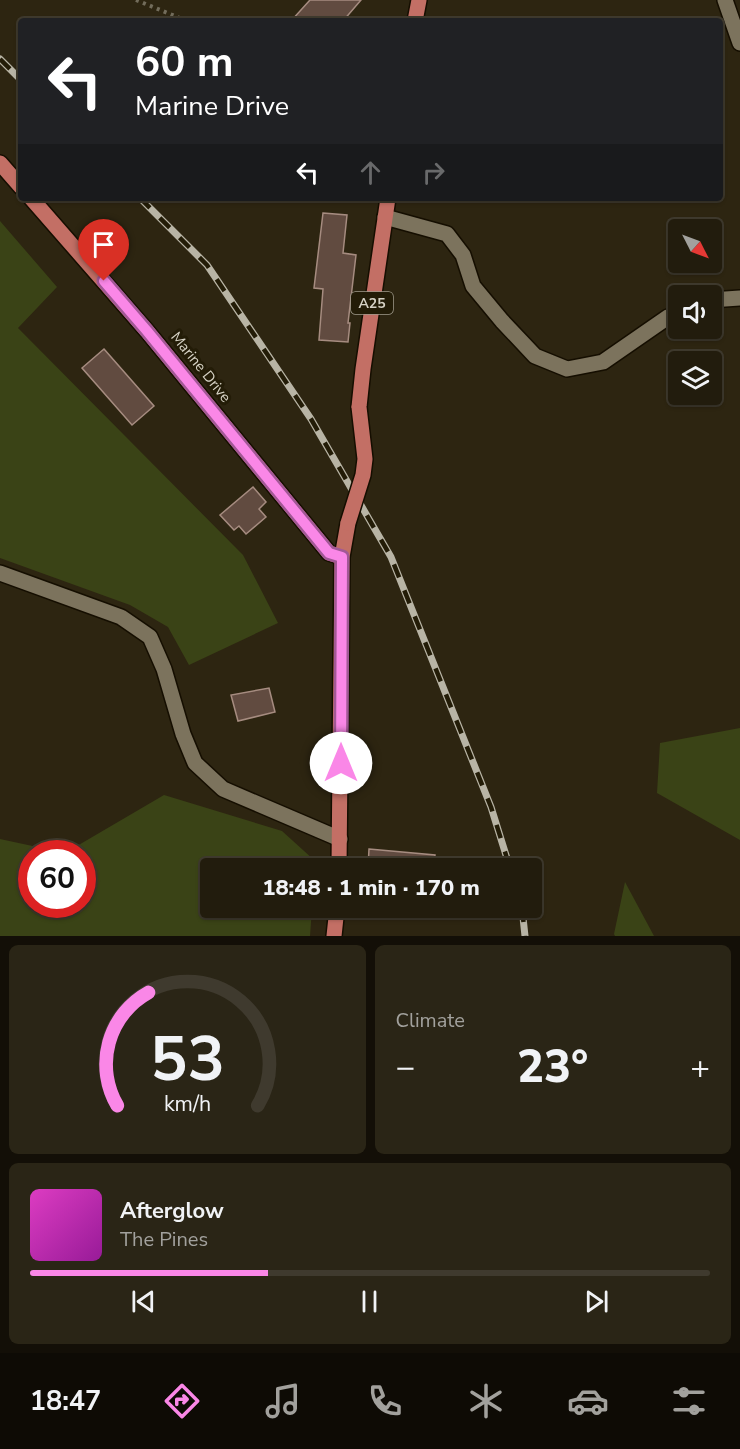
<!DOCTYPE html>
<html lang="en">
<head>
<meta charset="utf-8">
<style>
	:root { --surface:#221c0d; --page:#2a2516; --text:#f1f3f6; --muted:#a2a19d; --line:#3f3a2e; --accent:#fa87e7 }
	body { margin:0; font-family:"Nunito Sans",sans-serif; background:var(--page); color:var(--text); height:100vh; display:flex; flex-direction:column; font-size:22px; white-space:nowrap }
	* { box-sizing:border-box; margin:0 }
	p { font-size:20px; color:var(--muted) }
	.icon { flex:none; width:33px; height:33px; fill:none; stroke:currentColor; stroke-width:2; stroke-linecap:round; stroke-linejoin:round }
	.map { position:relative; height:936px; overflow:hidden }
	.sheet { display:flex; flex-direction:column; gap:9px; padding:9px; background:#130f07; flex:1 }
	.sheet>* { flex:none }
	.guide { position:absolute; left:18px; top:18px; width:705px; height:183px; border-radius:6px; box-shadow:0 2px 4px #0004,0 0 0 2px var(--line); background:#202124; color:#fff; overflow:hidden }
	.needle { width:39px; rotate:132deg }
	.tools { position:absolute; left:668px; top:219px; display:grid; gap:12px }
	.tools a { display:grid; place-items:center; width:54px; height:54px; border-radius:6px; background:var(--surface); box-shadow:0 2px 4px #0004,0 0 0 2px var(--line); font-size:30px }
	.speed { position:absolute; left:18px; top:840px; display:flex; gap:12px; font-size:30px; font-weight:700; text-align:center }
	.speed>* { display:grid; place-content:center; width:78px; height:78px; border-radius:50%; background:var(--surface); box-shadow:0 2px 4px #0004,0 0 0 2px var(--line); line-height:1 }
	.speed .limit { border:9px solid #d22; background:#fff; color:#111 }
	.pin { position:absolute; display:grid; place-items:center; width:51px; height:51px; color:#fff; margin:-62px -26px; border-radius:50% 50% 50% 0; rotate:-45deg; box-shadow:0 0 6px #0007 }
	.pin .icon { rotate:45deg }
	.me { position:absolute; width:66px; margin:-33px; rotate:0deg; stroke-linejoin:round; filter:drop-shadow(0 0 4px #0008) }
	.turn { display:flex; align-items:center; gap:21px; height:126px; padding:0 18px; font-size:27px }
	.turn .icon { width:78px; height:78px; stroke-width:2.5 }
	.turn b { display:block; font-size:42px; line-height:51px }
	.lanes { display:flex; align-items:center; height:57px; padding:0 18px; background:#0003; justify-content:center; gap:30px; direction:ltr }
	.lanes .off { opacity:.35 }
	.big { font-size:45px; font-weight:800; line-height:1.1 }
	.sheet .widget { flex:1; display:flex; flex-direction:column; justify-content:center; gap:9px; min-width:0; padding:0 21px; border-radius:9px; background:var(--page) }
	.sheet .dial { align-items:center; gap:0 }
	.dial svg { height:156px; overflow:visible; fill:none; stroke:var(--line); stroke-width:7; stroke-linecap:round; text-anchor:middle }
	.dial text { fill:var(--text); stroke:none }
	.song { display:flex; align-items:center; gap:18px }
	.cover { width:72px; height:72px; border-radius:9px; background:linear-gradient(135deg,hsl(310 70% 55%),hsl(300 70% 35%)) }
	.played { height:6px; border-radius:3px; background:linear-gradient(90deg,var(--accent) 35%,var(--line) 35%) }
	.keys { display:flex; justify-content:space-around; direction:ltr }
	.heat { display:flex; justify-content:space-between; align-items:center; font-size:33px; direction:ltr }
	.sheet .tiles { flex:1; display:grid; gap:9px; grid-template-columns:1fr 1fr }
	.widget:last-child { grid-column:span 2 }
	.trip { position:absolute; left:200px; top:858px; width:342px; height:60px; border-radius:6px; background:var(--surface); box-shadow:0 2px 4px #0004,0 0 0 2px var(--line); font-weight:800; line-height:60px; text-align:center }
	.menu { display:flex; height:96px; justify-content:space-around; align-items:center; background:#0e0b05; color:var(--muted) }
	.menu .icon { width:42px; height:42px }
	.menu .active { color:var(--accent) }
	.menu b { font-size:27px; color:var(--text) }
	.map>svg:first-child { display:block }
	.green { fill:#3a4316 }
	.building { fill:#614b40; stroke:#a68c80; stroke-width:1.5 }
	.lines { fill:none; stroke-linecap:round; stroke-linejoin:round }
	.minor-casing { stroke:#150e00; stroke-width:18 }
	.major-casing { stroke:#150e00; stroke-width:18 }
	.path { stroke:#726c5b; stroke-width:4; stroke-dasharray:3 4.5; stroke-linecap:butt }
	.minor { stroke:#7c735d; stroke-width:15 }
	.major { stroke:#c36f65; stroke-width:15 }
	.rail-casing { stroke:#b8b4a5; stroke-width:7 }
	.rail { stroke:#231c07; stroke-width:4.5; stroke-dasharray:14; stroke-linecap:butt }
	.major-bridge-casing { stroke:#150e00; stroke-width:18; stroke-linecap:butt }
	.major-bridge { stroke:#c36f65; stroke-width:15 }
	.route-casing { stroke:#a25896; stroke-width:15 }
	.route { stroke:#fa87e7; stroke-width:10 }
	.labels { text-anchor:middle; stroke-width:6; stroke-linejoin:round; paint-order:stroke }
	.shield { fill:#231c07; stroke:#a09b8c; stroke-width:1.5 }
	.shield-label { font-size:14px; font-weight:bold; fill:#d6d2c5 }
	.street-label { font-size:15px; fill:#d6d2c5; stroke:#231c07 }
</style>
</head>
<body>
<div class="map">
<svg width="740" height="936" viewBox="0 0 740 936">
	<rect width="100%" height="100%" fill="#2d2511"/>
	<!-- green -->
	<path class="green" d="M 0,221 L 57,287 L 18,328 L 243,555 L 278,623 L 189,665 L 168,627 L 130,605 L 0,558 Z
		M 740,728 L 740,840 L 657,793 L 660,743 Z
		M 164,795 L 282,831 L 314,860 L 313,868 L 210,868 L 210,908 L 312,908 L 310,936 L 0,936 L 0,839 L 65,853 L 32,854 L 32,904 L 82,904 L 82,854 L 65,853 Z
		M 625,882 L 654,936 L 615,936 L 614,934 Z"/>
	<!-- building -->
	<path class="building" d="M 310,0 L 361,0 L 343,21 L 291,21 Z
		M 323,213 L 347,215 L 343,253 L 356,255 L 348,323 L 350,323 L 348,342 L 319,340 L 323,289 L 314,288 Z
		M 104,349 L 154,406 L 132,425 L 82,368 Z
		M 253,487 L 266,502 L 259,509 L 266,517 L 246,534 L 239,526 L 234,530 L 220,515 Z
		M 269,688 L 275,712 L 238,721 L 231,695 Z
		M 369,849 L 435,855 L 434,868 L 368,868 Z"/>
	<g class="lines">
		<!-- minor casing -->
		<g class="minor-casing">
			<path id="minor" d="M 725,0 L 740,43
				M 385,217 L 447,234 L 463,255 L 473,286 L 502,321 L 535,356 L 567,369 L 603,362 L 668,317 L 678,313
				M 711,300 L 740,298
				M 0,573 L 121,617 L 150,637 L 164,669 L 183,734 L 195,763 L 223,789 L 340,839"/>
		</g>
		<!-- major casing -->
		<g class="major-casing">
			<path id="major" d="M 415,21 L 419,0
				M 0,163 L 21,187
				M 31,198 L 147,331 L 329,553 L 342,557
				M 359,407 L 363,369 L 388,198
				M 339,868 L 342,557 L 348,523
				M 334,936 L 337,908"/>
		</g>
		<!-- path -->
		<path class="path" d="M 136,0 L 187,21"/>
		<!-- minor -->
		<use href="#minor" class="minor"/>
		<!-- major -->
		<use href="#major" class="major"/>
		<!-- rail casing -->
		<g class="rail-casing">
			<path id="rail" d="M 0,59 L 21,80
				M 140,198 L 207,265 L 311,419 L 391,557 L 491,807 L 510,868
				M 522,908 L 525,936"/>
		</g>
		<!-- rail -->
		<use href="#rail" class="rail"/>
		<!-- major-bridge casing -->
		<g class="major-bridge-casing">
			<path id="major-bridge" d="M 348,523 L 363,475 L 365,459 L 359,407"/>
		</g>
		<!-- major-bridge -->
		<use href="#major-bridge" class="major-bridge"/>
	</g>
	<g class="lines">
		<!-- route casing -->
		<g class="route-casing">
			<path id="route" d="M 104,281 L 147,331 L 329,553 L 342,557 L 341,763"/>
		</g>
		<!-- route -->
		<use href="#route" class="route"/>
	</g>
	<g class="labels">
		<!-- shield labels -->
		<rect class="shield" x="351" y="292" width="42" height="22" rx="4.5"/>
		<g class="shield-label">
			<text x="372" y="308">A25</text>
		</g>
		<!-- street labels -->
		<g class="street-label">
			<text transform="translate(201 367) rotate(51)" y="5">Marine Drive</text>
		</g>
	</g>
</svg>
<div class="tools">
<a><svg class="needle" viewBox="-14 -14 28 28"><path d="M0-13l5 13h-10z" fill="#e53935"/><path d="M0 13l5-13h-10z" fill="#a2a19d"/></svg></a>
<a><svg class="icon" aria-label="sound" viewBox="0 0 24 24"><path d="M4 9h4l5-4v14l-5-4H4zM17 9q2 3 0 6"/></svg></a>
<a><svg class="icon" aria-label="layers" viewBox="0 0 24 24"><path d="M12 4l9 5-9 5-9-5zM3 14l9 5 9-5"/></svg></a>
</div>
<div class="speed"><div class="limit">60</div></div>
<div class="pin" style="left:104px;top:281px;background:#d93025"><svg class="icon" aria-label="arrive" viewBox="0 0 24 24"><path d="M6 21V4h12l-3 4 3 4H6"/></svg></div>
<svg class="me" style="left:341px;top:763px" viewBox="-20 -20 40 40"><circle r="19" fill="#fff"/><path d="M0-13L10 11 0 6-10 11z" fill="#fa87e7"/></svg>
<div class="trip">18:48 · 1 min · 170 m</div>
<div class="guide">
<div class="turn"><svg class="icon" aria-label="left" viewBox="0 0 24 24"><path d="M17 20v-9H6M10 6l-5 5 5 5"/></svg><div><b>60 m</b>Marine Drive</div></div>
<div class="lanes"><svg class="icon" aria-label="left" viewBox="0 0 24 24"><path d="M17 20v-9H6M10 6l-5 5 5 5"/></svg><svg class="icon off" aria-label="ahead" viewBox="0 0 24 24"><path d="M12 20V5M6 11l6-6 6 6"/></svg><svg class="icon off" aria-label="right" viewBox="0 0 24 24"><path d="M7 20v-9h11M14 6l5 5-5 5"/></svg></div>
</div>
</div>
<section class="sheet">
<div class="tiles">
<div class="widget dial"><svg viewBox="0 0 100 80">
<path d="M14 69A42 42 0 1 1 86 69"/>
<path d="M14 69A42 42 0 0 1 30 11" stroke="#fa87e7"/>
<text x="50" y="56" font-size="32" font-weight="700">53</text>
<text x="50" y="72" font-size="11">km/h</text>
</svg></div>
<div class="widget"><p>Climate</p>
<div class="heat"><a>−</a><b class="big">23°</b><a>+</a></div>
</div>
<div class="widget">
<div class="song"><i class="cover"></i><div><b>Afterglow</b><p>The Pines</p></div></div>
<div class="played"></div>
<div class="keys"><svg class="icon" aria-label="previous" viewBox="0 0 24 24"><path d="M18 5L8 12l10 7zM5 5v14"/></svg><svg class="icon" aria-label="pause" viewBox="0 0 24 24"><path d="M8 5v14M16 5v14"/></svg><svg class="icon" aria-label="next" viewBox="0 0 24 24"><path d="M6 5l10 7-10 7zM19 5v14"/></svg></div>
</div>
</div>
</section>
<nav class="menu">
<b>18:47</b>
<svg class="icon active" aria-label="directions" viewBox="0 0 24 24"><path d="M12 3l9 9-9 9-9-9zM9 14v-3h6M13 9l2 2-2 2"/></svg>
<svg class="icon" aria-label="music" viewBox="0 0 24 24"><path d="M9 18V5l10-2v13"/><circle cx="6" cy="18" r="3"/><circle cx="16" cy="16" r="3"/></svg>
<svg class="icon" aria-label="phone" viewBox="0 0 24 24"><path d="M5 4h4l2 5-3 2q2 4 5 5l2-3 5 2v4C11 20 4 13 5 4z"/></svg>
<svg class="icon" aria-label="climate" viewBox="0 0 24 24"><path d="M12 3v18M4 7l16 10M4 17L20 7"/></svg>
<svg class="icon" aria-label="car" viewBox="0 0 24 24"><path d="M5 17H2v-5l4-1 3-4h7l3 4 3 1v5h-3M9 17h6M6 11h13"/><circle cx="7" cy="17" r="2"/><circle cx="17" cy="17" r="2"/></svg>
<svg class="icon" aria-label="filters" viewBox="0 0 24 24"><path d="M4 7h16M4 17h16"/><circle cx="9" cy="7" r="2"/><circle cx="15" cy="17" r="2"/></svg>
</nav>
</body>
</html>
